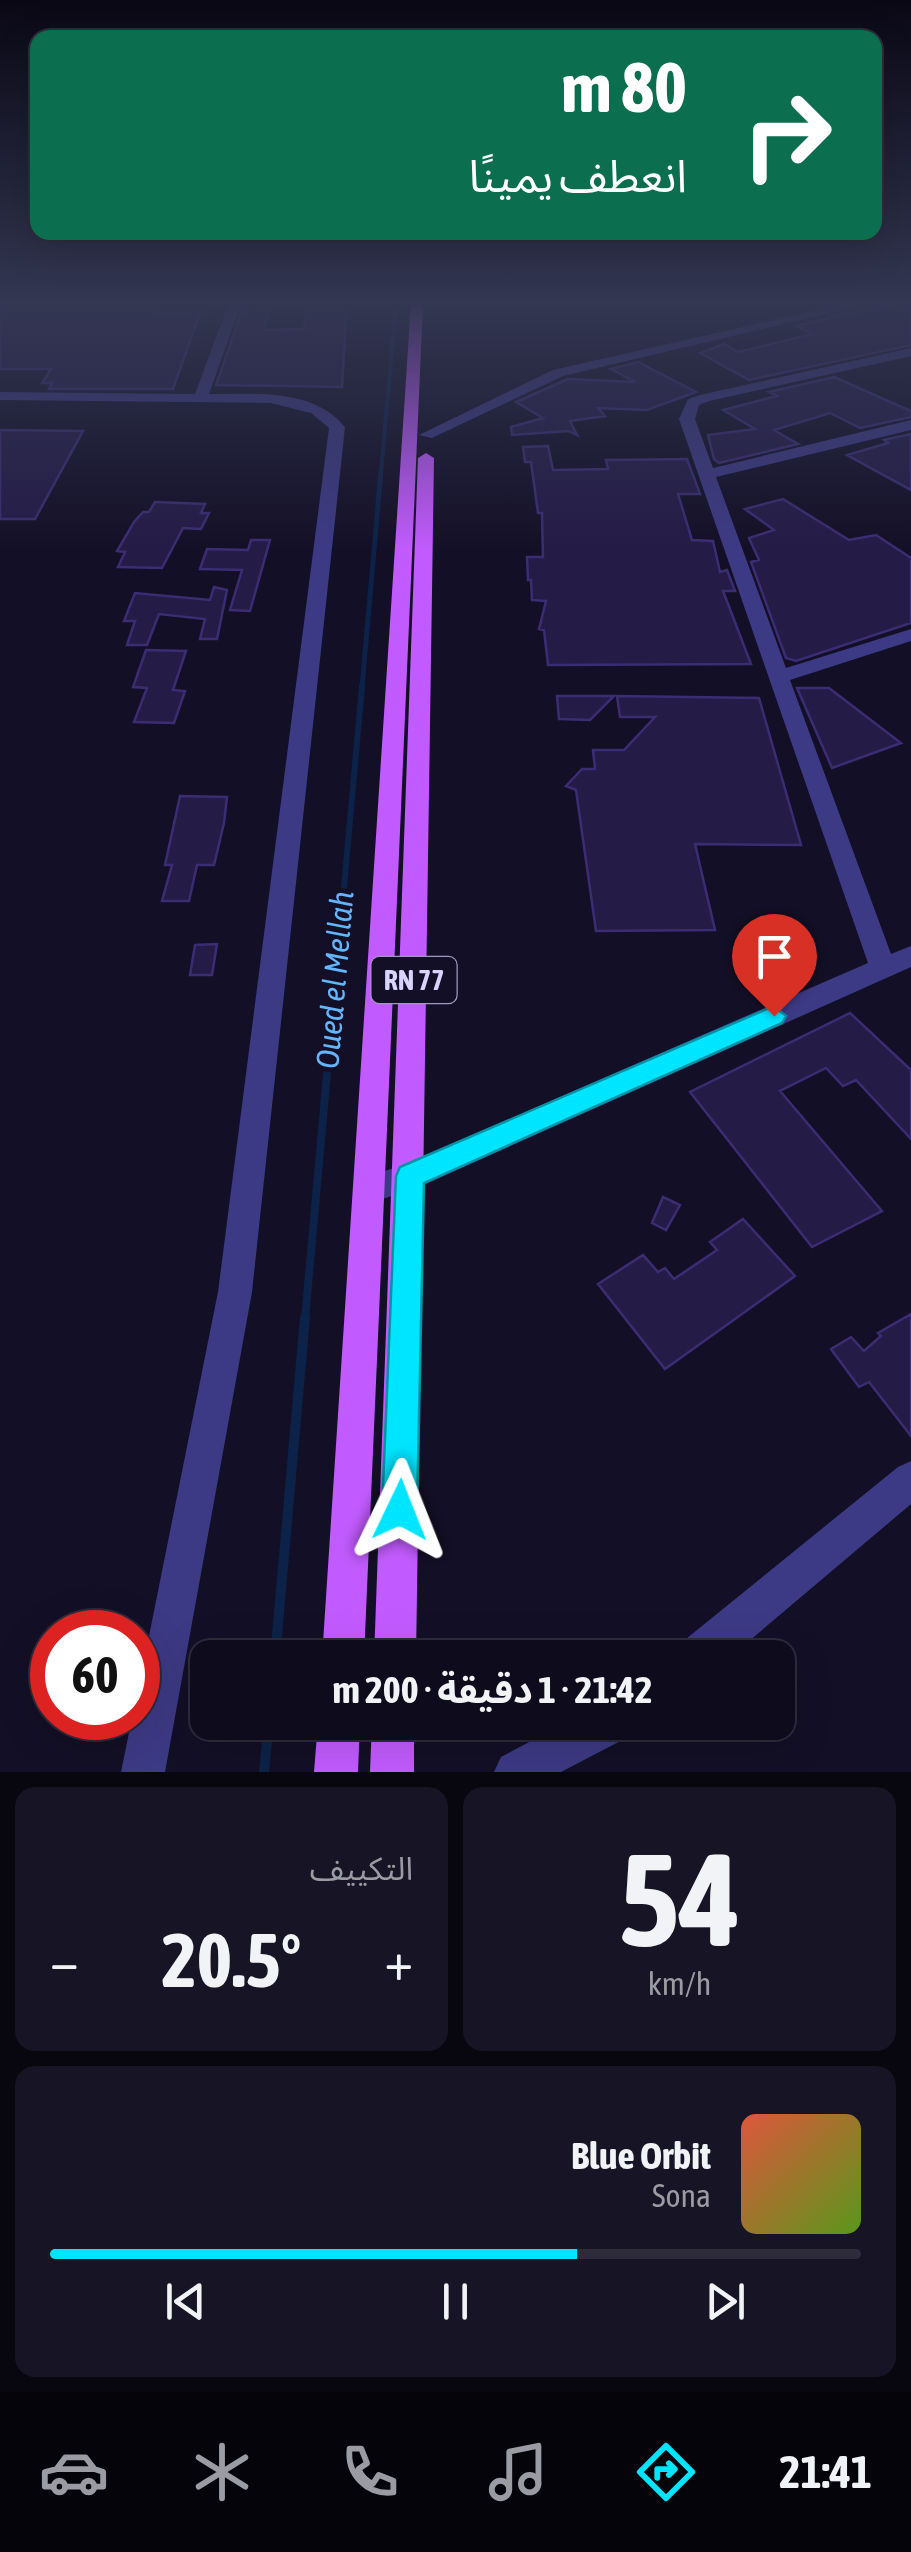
<!DOCTYPE html>
<html lang="ar">
<head>
<meta charset="utf-8">
<style>
	:root { --surface:#0e0b1c; --page:#171425; --text:#f1f3f6; --muted:#9b9ba3; --line:#2e2b3b; --accent:#00e5ff }
	body { margin:0; font-family:"Asap Condensed","Noto Sans Arabic",sans-serif; background:var(--page); color:var(--text); direction:rtl; height:100vh; display:flex; flex-direction:column; font-size:38px; white-space:nowrap }
	* { box-sizing:border-box; margin:0 }
	p { font-size:32px; color:var(--muted) }
	.icon { flex:none; width:55px; height:55px; fill:none; stroke:currentColor; stroke-width:2; stroke-linecap:round; stroke-linejoin:round }
	.map { position:relative; height:1772px; overflow:hidden; direction:ltr }
	.drawer { display:flex; flex-direction:column; gap:15px; padding:15px; background:#08060f; flex:1 }
	.drawer>* { flex:none }
	.banner { position:absolute; left:30px; top:30px; width:852px; height:210px; border-radius:20px; box-shadow:0 10px 40px #0002,0 0 0 2px var(--line); direction:rtl; background:#0b6e4f; color:#fff; overflow:hidden }
	.speed { position:absolute; left:30px; top:1610px; display:flex; gap:20px; font-size:50px; font-weight:700; text-align:center }
	.speed>* { display:grid; place-content:center; width:130px; height:130px; border-radius:50%; background:var(--surface); box-shadow:0 10px 40px #0002,0 0 0 2px var(--line); line-height:1 }
	.speed .limit { border:15px solid #d22; background:#fff; color:#111 }
	.pin { position:absolute; display:grid; place-items:center; width:85px; height:85px; color:#fff; margin:-102px -42px; border-radius:50% 50% 50% 0; rotate:-45deg; box-shadow:0 0 10px #0007 }
	.pin .icon { rotate:45deg }
	.me { position:absolute; width:110px; margin:-55px; rotate:2deg; stroke-linejoin:round; filter:drop-shadow(0 0 8px #0008) }
	.turn { display:flex; align-items:center; gap:35px; height:210px; padding:0 30px; font-size:45px }
	.turn .icon { width:130px; height:130px; stroke-width:2.5 }
	.turn b { display:block; font-size:70px; line-height:85px }
	.big { font-size:75px; font-weight:700; line-height:1.1 }
	.drawer .card { flex:1; display:flex; flex-direction:column; justify-content:center; gap:15px; min-width:0; padding:0 35px; border-radius:20px; background:var(--page) }
	.drawer .dial { align-items:center; gap:0 }
	.dial b { font-size:130px; line-height:1 }
	.song { display:flex; align-items:center; gap:30px }
	.cover { width:120px; height:120px; border-radius:15px; background:linear-gradient(135deg,hsl(10 70% 55%),hsl(90 70% 35%)) }
	.played { height:10px; border-radius:5px; background:linear-gradient(90deg,var(--accent) 65%,var(--line) 65%) }
	.keys { display:flex; justify-content:space-around; direction:ltr }
	.heat { display:flex; justify-content:space-between; align-items:center; font-size:55px; direction:ltr }
	.drawer .tiles { flex:1; display:grid; gap:15px; grid-template-columns:1fr 1fr }
	.card:last-child { grid-column:span 2 }
	.trip { position:absolute; left:190px; top:1640px; width:605px; height:100px; border-radius:20px; background:var(--surface); box-shadow:0 10px 40px #0002,0 0 0 2px var(--line); font-weight:700; line-height:100px; text-align:center; direction:rtl }
	.tab-bar { display:flex; height:160px; justify-content:space-around; align-items:center; background:#06040b; color:var(--muted) }
	.tab-bar .icon { width:70px; height:70px }
	.tab-bar .current { color:var(--accent) }
	.tab-bar b { font-size:45px; color:var(--text) }
	.map>svg:first-child { display:block }
	.lines { fill:none; stroke-linecap:round; stroke-linejoin:round }
	.stream-far4 { stroke:#0c2248; stroke-width:4 }
	.stream-far3 { stroke:#0c2248; stroke-width:5 }
	.stream-far2 { stroke:#0c2248; stroke-width:6 }
	.stream-far1 { stroke:#0c2248; stroke-width:8 }
	.stream { stroke:#0c2248; stroke-width:10 }
	.building { fill:#241b47; stroke:#3b2d73; stroke-width:2.5 }
	.minor { fill:#3d3a85; fill-rule:evenodd }
	.major { fill:#c25bff; fill-rule:evenodd }
	.route { fill:#00e5ff; stroke:#0095a6; stroke-width:2.5 }
	.labels { text-anchor:middle; stroke-width:10; stroke-linejoin:round; paint-order:stroke }
	.shield { fill:#130f26; stroke:#9e99be; stroke-width:2.5 }
	.shield-label { font-size:28px; font-weight:bold; fill:#d9d4ff }
	.water-label { font-size:32px; font-style:italic; fill:#62b6ff; stroke:#130f26 }
</style>
</head>
<body>
<div class="map">
<svg width="911" height="1772" viewBox="0 0 911 1772">
	<rect width="100%" height="100%" fill="#130f26"/>
	<g class="lines">
		<!-- stream-far4 -->
		<path class="stream-far4" d="M 381,473 L 396,303"/>
		<!-- stream-far3 -->
		<path class="stream-far3" d="M 362,688 L 381,470"/>
		<!-- stream-far2 -->
		<path class="stream-far2" d="M 337,965 L 362,686"/>
		<!-- stream-far1 -->
		<path class="stream-far1" d="M 305,1319 L 337,962"/>
		<!-- stream -->
		<path class="stream" d="M 275,1658 L 305,1317
			M 264,1772 L 269,1722"/>
	</g>
	<!-- building -->
	<path class="building" d="M 0,303 L 160,303 L 155,313 L 200,313 L 173,389 L 49,389 L 52,383 L 42,383 L 51,369 L 0,369 Z
		M 245,303 L 270,303 L 264,330 L 304,329 L 308,303 L 347,303 L 342,387 L 216,385 Z
		M 894,303 L 911,303 L 911,345 L 749,380 L 700,353 L 724,344 L 738,352 L 812,334 L 796,326 Z
		M 638,362 L 696,392 L 647,410 L 598,408 L 605,416 L 570,421 L 577,435 L 569,431 L 512,435 L 511,427 L 543,418 L 516,402 L 568,379 L 635,382 L 611,369 Z
		M 834,377 L 911,411 L 911,417 L 860,428 L 830,413 L 774,430 L 798,444 L 719,463 L 714,459 L 708,435 L 755,429 L 723,410 L 777,396 L 769,392 Z
		M 0,430 L 83,431 L 35,519 L 0,519 Z
		M 911,434 L 911,490 L 847,455 L 888,443 L 884,440 Z
		M 548,446 L 553,470 L 608,469 L 606,460 L 687,459 L 700,494 L 678,494 L 692,540 L 713,541 L 720,572 L 727,570 L 735,591 L 723,591 L 751,664 L 548,665 L 544,630 L 539,629 L 546,601 L 532,600 L 531,580 L 528,580 L 527,557 L 543,557 L 542,513 L 538,513 L 531,462 L 525,462 L 523,447 Z
		M 783,499 L 849,540 L 876,535 L 911,558 L 911,623 L 796,661 L 786,658 L 751,562 L 759,560 L 749,538 L 774,530 L 745,509 Z
		M 155,502 L 205,504 L 201,513 L 209,513 L 201,529 L 183,528 L 162,568 L 118,567 L 125,552 L 117,551 L 134,522 L 143,512 L 149,512 Z
		M 251,540 L 270,540 L 250,611 L 230,610 L 242,570 L 200,569 L 207,549 L 248,550 Z
		M 214,587 L 227,590 L 217,639 L 200,639 L 205,619 L 159,614 L 147,645 L 127,645 L 135,621 L 124,621 L 135,593 L 210,600 Z
		M 146,650 L 186,651 L 173,690 L 185,691 L 174,723 L 134,722 L 147,688 L 133,687 Z
		M 797,688 L 829,688 L 901,743 L 832,768 Z
		M 557,696 L 614,696 L 590,720 L 559,719 Z
		M 617,696 L 759,698 L 801,845 L 695,844 L 715,930 L 596,931 L 576,790 L 566,786 L 582,769 L 595,769 L 593,750 L 624,750 L 655,717 L 620,717 Z
		M 180,796 L 227,797 L 224,823 L 214,865 L 197,865 L 189,901 L 162,901 L 172,865 L 165,865 Z
		M 217,944 L 212,975 L 190,975 L 195,945 Z
		M 850,1013 L 911,1070 L 911,1139 L 856,1080 L 843,1086 L 826,1068 L 780,1091 L 882,1211 L 812,1247 L 690,1092 Z
		M 663,1197 L 680,1205 L 666,1230 L 652,1223 Z
		M 743,1219 L 795,1276 L 665,1369 L 598,1284 L 643,1255 L 658,1272 L 665,1268 L 674,1279 L 717,1250 L 710,1242 Z
		M 911,1314 L 911,1436 L 869,1382 L 859,1387 L 831,1349 L 851,1337 L 864,1351 L 881,1336 L 878,1333 Z"/>
	<g class="lines">
		<!-- minor -->
		<path class="minor" d="M 229,303 L 241,303 L 209,394 C 255,394 313,388 345,427 L 252,1292 L 165,1772 L 121,1772 L 132,1718 L 138,1718 L 138,1691 L 218,1292 L 329,428 L 311,413 L 271,403 L 0,400 L 0,392 L 195,394 Z
			M 849,303 L 872,303 L 563,376 L 432,438 L 419,435 L 553,370 Z
			M 911,348 L 911,356 L 709,401 L 699,405 L 695,419 L 713,468 L 911,420 L 911,430 L 716,477 L 786,668 L 911,629 L 911,641 L 790,680 L 891,954 L 911,946 L 911,967 L 421,1186 L 371,1203 L 360,1199 L 355,1189 L 360,1179 L 403,1165 L 868,963 L 679,419 L 688,399 L 700,395 Z
			M 911,1461 L 911,1504 L 729,1658 L 676,1658 L 681,1643 L 898,1467 Z
			M 567,1722 L 634,1722 L 628,1737 L 561,1772 L 494,1772 L 501,1757 Z"/>
		<!-- major -->
		<path class="major" d="M 411,303 L 423,303 L 364,1658 L 322,1658 Z
			M 426,453 L 434,458 L 416,1658 L 374,1658 L 418,458 Z
			M 318,1722 L 360,1722 L 358,1772 L 314,1772 Z
			M 372,1722 L 414,1722 L 414,1772 L 370,1772 Z"/>
	</g>
	<!-- sky -->
	<linearGradient id="sky" x2="0" y2="1"><stop stop-color="#0a0815"/><stop offset="0.55" stop-color="#333752"/><stop offset="1" stop-color="#333752" stop-opacity="0"/></linearGradient>
	<rect width="911" height="551" fill="url(#sky)"/>
	<!-- route -->
	<path class="route" d="M 774,1006 L 786,1016 L 782,1023 L 424,1183 L 417,1510 L 412,1522 L 400,1527 L 387,1522 L 382,1510 L 396,1176 L 400,1167 Z"/>
	<g class="labels">
		<!-- shield labels -->
		<rect class="shield" x="371.5" y="957" width="85" height="46" rx="8"/>
		<g class="shield-label">
			<text x="414" y="990">RN 77</text>
		</g>
		<!-- water labels -->
		<g class="water-label">
			<text transform="translate(335 980) rotate(-85)" y="11">Oued el Mellah</text>
		</g>
	</g>
</svg>
<div class="speed"><div class="limit">60</div></div>
<div class="pin" style="left:774px;top:1016px;background:#d93025"><svg class="icon" aria-label="arrive" viewBox="0 0 24 24"><path d="M6 21V4h12l-3 4 3 4H6"/></svg></div>
<svg class="me" style="left:400px;top:1510px" viewBox="-20 -20 40 40"><path d="M0-17L14 15 0 8-14 15z" fill="#00e5ff" stroke="#fff" stroke-width="4"/></svg>
<div class="trip">21:42 · 1 دقيقة · 200 m</div>
<div class="banner">
<div class="turn"><svg class="icon" aria-label="right" viewBox="0 0 24 24"><path d="M7 20v-9h11M14 6l5 5-5 5"/></svg><div><b>80 m</b>انعطف يمينًا</div></div>
</div>
</div>
<section class="drawer">
<div class="tiles">
<div class="card dial"><b>54</b><p>km/h</p></div>
<div class="card"><p>التكييف</p>
<div class="heat"><a>−</a><b class="big">20.5°</b><a>+</a></div>
</div>
<div class="card">
<div class="song"><i class="cover"></i><div><b>Blue Orbit</b><p>Sona</p></div></div>
<div class="played"></div>
<div class="keys"><svg class="icon" aria-label="previous" viewBox="0 0 24 24"><path d="M18 5L8 12l10 7zM5 5v14"/></svg><svg class="icon" aria-label="pause" viewBox="0 0 24 24"><path d="M8 5v14M16 5v14"/></svg><svg class="icon" aria-label="next" viewBox="0 0 24 24"><path d="M6 5l10 7-10 7zM19 5v14"/></svg></div>
</div>
</div>
</section>
<nav class="tab-bar">
<b>21:41</b>
<svg class="icon current" aria-label="directions" viewBox="0 0 24 24"><path d="M12 3l9 9-9 9-9-9zM9 14v-3h6M13 9l2 2-2 2"/></svg>
<svg class="icon" aria-label="music" viewBox="0 0 24 24"><path d="M9 18V5l10-2v13"/><circle cx="6" cy="18" r="3"/><circle cx="16" cy="16" r="3"/></svg>
<svg class="icon" aria-label="phone" viewBox="0 0 24 24"><path d="M5 4h4l2 5-3 2q2 4 5 5l2-3 5 2v4C11 20 4 13 5 4z"/></svg>
<svg class="icon" aria-label="climate" viewBox="0 0 24 24"><path d="M12 3v18M4 7l16 10M4 17L20 7"/></svg>
<svg class="icon" aria-label="car" viewBox="0 0 24 24"><path d="M5 17H2v-5l4-1 3-4h7l3 4 3 1v5h-3M9 17h6M6 11h13"/><circle cx="7" cy="17" r="2"/><circle cx="17" cy="17" r="2"/></svg>
</nav>
</body>
</html>
